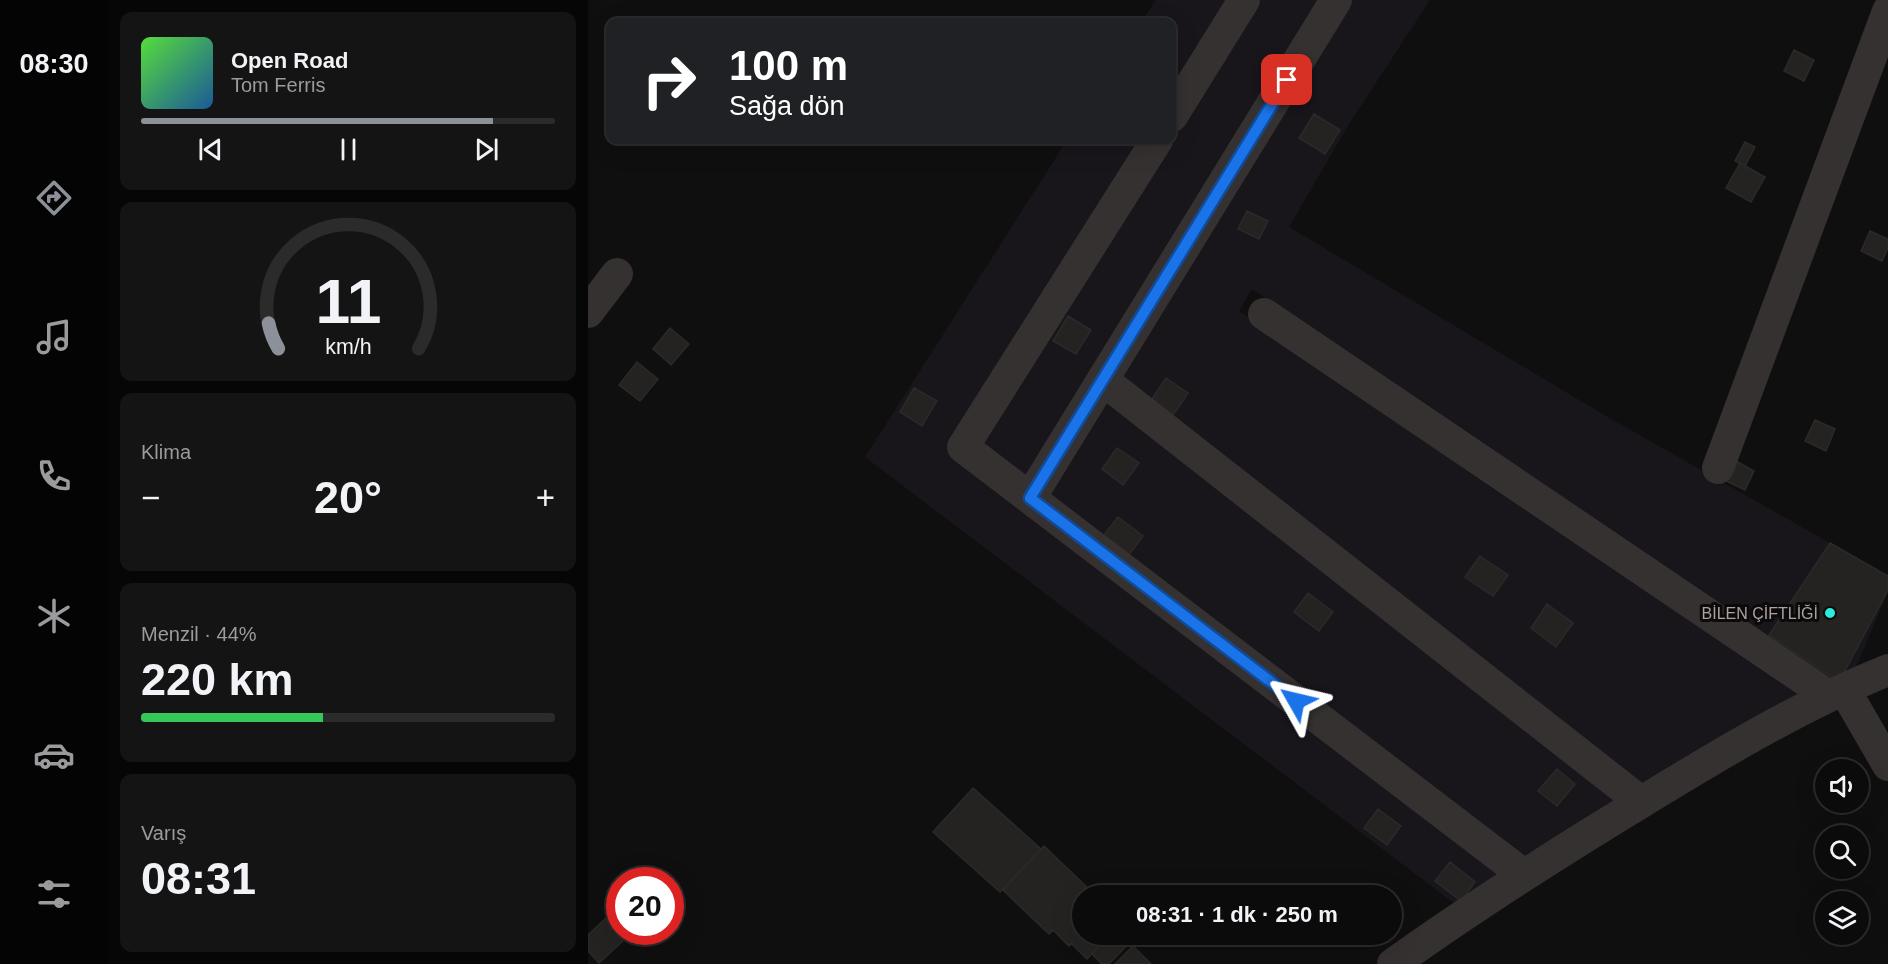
<!DOCTYPE html>
<html lang="tr">
<head>
<meta charset="utf-8">
<style>
	:root { --surface:#0c0b0b; --page:#151414; --text:#f1f3f6; --muted:#9a9b9d; --line:#2c2b2c; --accent:#8c9099 }
	body { margin:0; font-family:Helvetica,sans-serif; background:var(--page); color:var(--text); height:100vh; display:flex; flex-direction:column; font-size:22px; white-space:nowrap }
	* { box-sizing:border-box; margin:0 }
	p { font-size:20px; color:var(--muted) }
	.icon { flex:none; width:33px; height:33px; fill:none; stroke:currentColor; stroke-width:2; stroke-linecap:round; stroke-linejoin:round }
	.map { position:relative; flex:1; overflow:hidden }
	.side { display:flex; flex-direction:column; gap:12px; padding:12px; background:#070606; width:480px }
	.side>* { flex:none }
	.banner { position:absolute; left:18px; top:18px; width:570px; height:126px; border-radius:12px; box-shadow:0 6px 24px #0002,0 0 0 2px var(--line); background:#202124; color:#fff; overflow:hidden }
	.buttons { position:absolute; left:1227px; top:759px; display:grid; gap:12px }
	.buttons a { display:grid; place-items:center; width:54px; height:54px; border-radius:50%; background:var(--surface); box-shadow:0 6px 24px #0002,0 0 0 2px var(--line); font-size:30px }
	.speed { position:absolute; left:18px; top:867px; display:flex; gap:12px; font-size:30px; font-weight:700; text-align:center }
	.speed>* { display:grid; place-content:center; width:78px; height:78px; border-radius:50%; background:var(--surface); box-shadow:0 6px 24px #0002,0 0 0 2px var(--line); line-height:1 }
	.speed .limit { border:9px solid #d22; background:#fff; color:#111 }
	.pin { position:absolute; display:grid; place-items:center; width:51px; height:51px; color:#fff; margin:-26px; border-radius:12px; box-shadow:0 3px 9px #0006 }
	.me { position:absolute; width:66px; margin:-33px; rotate:307deg; stroke-linejoin:round; filter:drop-shadow(0 0 4px #0008) }
	.turn { display:flex; align-items:center; gap:21px; height:126px; padding:0 24px; font-size:27px }
	.turn .icon { width:78px; height:78px; stroke-width:2.5 }
	.turn b { display:block; font-size:42px; line-height:51px }
	.big { font-size:45px; font-weight:800; line-height:1.1 }
	.side .tile { flex:1; display:flex; flex-direction:column; justify-content:center; gap:9px; min-width:0; padding:0 21px; border-radius:12px; background:var(--page) }
	.side .dial { align-items:center; gap:0 }
	.dial svg { height:156px; overflow:visible; fill:none; stroke:var(--line); stroke-width:7; stroke-linecap:round; text-anchor:middle }
	.dial text { fill:var(--text); stroke:none }
	.song { display:flex; align-items:center; gap:18px }
	.cover { width:72px; height:72px; border-radius:9px; background:linear-gradient(135deg,hsl(110 70% 55%),hsl(210 70% 35%)) }
	.played { height:6px; border-radius:3px; background:linear-gradient(90deg,var(--accent) 85%,var(--line) 85%) }
	.keys { display:flex; justify-content:space-around; direction:ltr }
	.heat { display:flex; justify-content:space-between; align-items:center; font-size:33px; direction:ltr }
	.charge { height:9px; border-radius:4px; background:linear-gradient(90deg,#34c759 44%,var(--line) 0) }
	.trip { position:absolute; left:484px; top:885px; width:330px; height:60px; border-radius:30px; background:var(--surface); box-shadow:0 6px 24px #0002,0 0 0 2px var(--line); font-weight:800; line-height:60px; text-align:center }
	main { display:flex; flex:1; min-height:0 }
	.menu { display:flex; flex-direction:column; width:108px; justify-content:space-around; align-items:center; background:#050404; color:var(--muted) }
	.menu .icon { width:42px; height:42px }
	.menu .on { color:var(--accent) }
	.menu b { font-size:27px; color:var(--text) }
	.map>svg:first-child { display:block }
	.green { fill:#18161b }
	.building { fill:#242322; stroke:#2c2a29; stroke-width:1.5 }
	.lines { fill:none; stroke-linecap:round; stroke-linejoin:round }
	.minor { stroke:#353130; stroke-width:32 }
	.route-casing { stroke:#114b97; stroke-width:15 }
	.route { stroke:#1a73e8; stroke-width:10 }
	.poi-dot { fill:#29eedd; stroke:#0b0a0a; stroke-width:2 }
	.labels { text-anchor:middle; stroke-width:6; stroke-linejoin:round; paint-order:stroke }
	.poi-label { font-size:16px; fill:#b1a0a1; stroke:#0b0a0a; text-anchor:end }
</style>
</head>
<body>
<main>
<nav class="menu">
<b>08:30</b>
<svg class="icon on" aria-label="directions" viewBox="0 0 24 24"><path d="M12 3l9 9-9 9-9-9zM9 14v-3h6M13 9l2 2-2 2"/></svg>
<svg class="icon" aria-label="music" viewBox="0 0 24 24"><path d="M9 18V5l10-2v13"/><circle cx="6" cy="18" r="3"/><circle cx="16" cy="16" r="3"/></svg>
<svg class="icon" aria-label="phone" viewBox="0 0 24 24"><path d="M5 4h4l2 5-3 2q2 4 5 5l2-3 5 2v4C11 20 4 13 5 4z"/></svg>
<svg class="icon" aria-label="climate" viewBox="0 0 24 24"><path d="M12 3v18M4 7l16 10M4 17L20 7"/></svg>
<svg class="icon" aria-label="car" viewBox="0 0 24 24"><path d="M5 17H2v-5l4-1 3-4h7l3 4 3 1v5h-3M9 17h6M6 11h13"/><circle cx="7" cy="17" r="2"/><circle cx="17" cy="17" r="2"/></svg>
<svg class="icon" aria-label="filters" viewBox="0 0 24 24"><path d="M4 7h16M4 17h16"/><circle cx="9" cy="7" r="2"/><circle cx="15" cy="17" r="2"/></svg>
</nav>
<section class="side">
<div class="tile">
<div class="song"><i class="cover"></i><div><b>Open Road</b><p>Tom Ferris</p></div></div>
<div class="played"></div>
<div class="keys"><svg class="icon" aria-label="previous" viewBox="0 0 24 24"><path d="M18 5L8 12l10 7zM5 5v14"/></svg><svg class="icon" aria-label="pause" viewBox="0 0 24 24"><path d="M8 5v14M16 5v14"/></svg><svg class="icon" aria-label="next" viewBox="0 0 24 24"><path d="M6 5l10 7-10 7zM19 5v14"/></svg></div>
</div>
<div class="tile dial"><svg viewBox="0 0 100 80">
<path d="M14 69A42 42 0 1 1 86 69"/>
<path d="M14 69A42 42 0 0 1 9 56" stroke="#8c9099"/>
<text x="50" y="56" font-size="32" font-weight="700">11</text>
<text x="50" y="72" font-size="11">km/h</text>
</svg></div>
<div class="tile"><p>Klima</p>
<div class="heat"><a>−</a><b class="big">20°</b><a>+</a></div>
</div>
<div class="tile"><p>Menzil · 44%</p><b class="big">220 km</b><div class="charge"></div></div>
<div class="tile"><p>Varış</p><b class="big">08:31</b></div>
</section>
<div class="map">
<svg width="1300" height="964" viewBox="0 0 1300 964">
	<rect width="100%" height="100%" fill="#100f0f"/>
	<!-- green -->
	<path class="green" d="M 568,0 L 646,0 L 584,98 L 584,22 L 553,22 Z
		M 669,0 L 738,0 L 441,480 L 390,444 Z
		M 760,0 L 842,0 L 761,124 L 701,227 L 1018,416 L 1300,576 L 1300,592 L 1267,669 L 1248,681 L 664,289 L 651,311 L 1217,693 L 1051,790 L 530,378 Z
		M 479,140 L 557,140 L 359,451 L 920,874 L 871,907 L 277,457 Z
		M 519,393 L 1036,801 L 940,860 L 459,496 Z"/>
	<!-- building -->
	<path class="building" d="M 1206,50 L 1226,60 L 1216,81 L 1196,71 Z
		M 726,114 L 752,130 L 737,154 L 711,138 Z
		M 1157,142 L 1167,147 L 1157,166 L 1147,161 Z
		M 1152,163 L 1177,177 L 1163,202 L 1138,188 Z
		M 659,211 L 680,221 L 671,239 L 650,229 Z
		M 1282,231 L 1300,239 L 1300,248 L 1294,261 L 1273,251 Z
		M 480,316 L 503,330 L 488,354 L 465,341 Z
		M 82,328 L 101,344 L 83,365 L 65,349 Z
		M 49,362 L 70,379 L 52,401 L 31,385 Z
		M 578,378 L 600,393 L 584,417 L 562,402 Z
		M 326,388 L 349,401 L 334,426 L 312,412 Z
		M 1227,420 L 1247,429 L 1238,451 L 1217,441 Z
		M 529,448 L 551,463 L 535,485 L 514,469 Z
		M 1148,461 L 1166,471 L 1157,490 L 1138,481 Z
		M 530,517 L 555,536 L 540,556 L 514,537 Z
		M 1242,543 L 1300,576 L 1300,590 L 1251,682 L 1181,635 Z
		M 892,556 L 920,575 L 905,596 L 877,577 Z
		M 720,593 L 745,612 L 731,631 L 706,612 Z
		M 959,604 L 985,623 L 968,647 L 943,628 Z
		M 969,769 L 987,784 L 969,806 L 950,791 Z
		M 385,788 L 453,849 L 412,892 L 345,832 Z
		M 790,809 L 813,826 L 799,845 L 776,828 Z
		M 456,846 L 508,896 L 495,896 L 495,934 L 522,934 L 499,959 L 483,943 L 481,946 L 465,930 L 461,934 L 415,890 Z
		M 862,862 L 887,882 L 873,901 L 847,881 Z
		M 18,918 L 37,939 L 11,963 L 0,951 L 0,935 Z
		M 522,934 L 550,934 L 521,964 L 514,964 L 504,954 Z
		M 545,946 L 563,964 L 527,964 Z"/>
	<g class="lines">
		<!-- minor -->
		<path class="minor" d="M 584,116 L 656,0
			M 569,140 L 375,447 L 936,875
			M 0,312 L 29,274
			M 676,314 L 1241,696
			M 515,380 L 1053,802
			M 1130,468 L 1300,11
			M 442,498 L 748,0
			M 1256,689 L 1300,765
			M 805,964 C 885,907 968,854 1052,803 C 1132,754 1213,705 1300,670"/>
	</g>
	<g class="lines">
		<!-- route casing -->
		<g class="route-casing">
			<path id="route" d="M 699,80 L 442,498 L 708,701"/>
		</g>
		<!-- route -->
		<use href="#route" class="route"/>
	</g>
	<!-- markers -->
	<circle class="poi-dot" cx="1242" cy="613" r="6"/>
	<g class="labels">
		<!-- poi labels -->
		<g class="poi-label">
			<text x="1230" y="619">BİLEN ÇİFTLİĞİ</text>
		</g>
	</g>
</svg>
<div class="buttons">
<a><svg class="icon" aria-label="sound" viewBox="0 0 24 24"><path d="M4 9h4l5-4v14l-5-4H4zM17 9q2 3 0 6"/></svg></a>
<a><svg class="icon" aria-label="search" viewBox="0 0 24 24"><circle cx="10" cy="10" r="6"/><path d="M15 15l6 6"/></svg></a>
<a><svg class="icon" aria-label="layers" viewBox="0 0 24 24"><path d="M12 4l9 5-9 5-9-5zM3 14l9 5 9-5"/></svg></a>
</div>
<div class="speed"><div class="limit">20</div></div>
<div class="pin" style="left:699px;top:80px;background:#d93025"><svg class="icon" aria-label="arrive" viewBox="0 0 24 24"><path d="M6 21V4h12l-3 4 3 4H6"/></svg></div>
<svg class="me" style="left:708px;top:701px" viewBox="-20 -20 40 40"><path d="M0-17L14 15 0 8-14 15z" fill="#1a73e8" stroke="#fff" stroke-width="4"/></svg>
<div class="trip">08:31 · 1 dk · 250 m</div>
<div class="banner">
<div class="turn"><svg class="icon" aria-label="right" viewBox="0 0 24 24"><path d="M7 20v-9h11M14 6l5 5-5 5"/></svg><div><b>100 m</b>Sağa dön</div></div>
</div>
</div>
</main>
</body>
</html>
